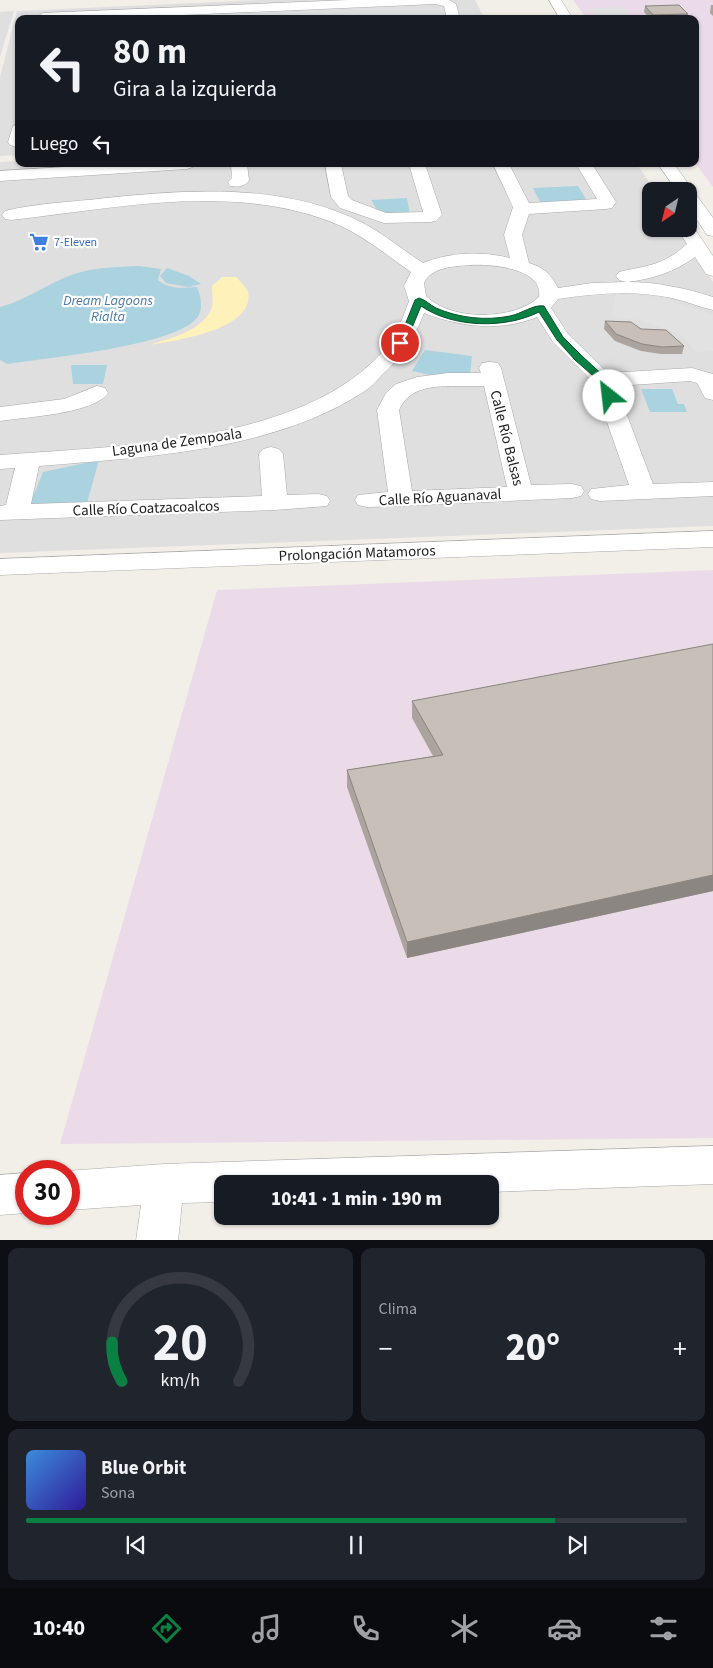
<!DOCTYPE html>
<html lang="es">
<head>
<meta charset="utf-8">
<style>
	:root { --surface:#171b24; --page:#20242c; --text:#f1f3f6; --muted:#9ea1a6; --line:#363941; --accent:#0b8043 }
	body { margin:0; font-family:"Source Sans 3",sans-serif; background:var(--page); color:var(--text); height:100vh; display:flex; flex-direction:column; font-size:19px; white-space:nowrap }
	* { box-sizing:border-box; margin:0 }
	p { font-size:16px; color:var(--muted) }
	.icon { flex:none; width:28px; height:28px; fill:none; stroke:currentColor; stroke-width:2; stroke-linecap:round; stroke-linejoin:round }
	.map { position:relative; height:1240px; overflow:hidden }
	.sheet { display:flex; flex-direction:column; gap:8px; padding:8px; background:#0d0f14; flex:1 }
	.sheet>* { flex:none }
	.top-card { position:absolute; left:15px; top:15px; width:684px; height:152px; border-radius:10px; box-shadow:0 1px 4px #0004; background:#171b24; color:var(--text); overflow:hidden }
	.needle { width:32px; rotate:215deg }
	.tools { position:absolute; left:642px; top:182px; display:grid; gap:10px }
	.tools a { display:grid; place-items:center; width:55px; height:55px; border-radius:10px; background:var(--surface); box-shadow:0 1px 4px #0004; font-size:25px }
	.speed { position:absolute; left:15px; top:1160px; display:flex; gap:10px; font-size:25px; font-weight:700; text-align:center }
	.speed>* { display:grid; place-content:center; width:65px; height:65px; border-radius:50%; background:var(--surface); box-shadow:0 1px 4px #0004; line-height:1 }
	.speed .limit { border:8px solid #d22; background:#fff; color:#111 }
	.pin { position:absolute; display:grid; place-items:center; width:42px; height:42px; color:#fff; margin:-21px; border:2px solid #fff; border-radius:50%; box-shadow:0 1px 5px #0007 }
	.me { position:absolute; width:55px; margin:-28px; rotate:331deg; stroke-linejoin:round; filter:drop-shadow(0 0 4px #0008) }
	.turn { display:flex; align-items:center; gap:18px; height:105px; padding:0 15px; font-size:22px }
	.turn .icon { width:65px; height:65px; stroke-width:2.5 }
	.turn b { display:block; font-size:35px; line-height:42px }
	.then { display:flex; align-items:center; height:48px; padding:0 15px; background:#0003; gap:10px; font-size:19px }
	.big { font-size:38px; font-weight:800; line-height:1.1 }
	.sheet .tile { flex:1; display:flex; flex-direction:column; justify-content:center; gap:8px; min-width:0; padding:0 18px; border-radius:10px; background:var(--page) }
	.sheet .dial { align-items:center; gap:0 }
	.dial svg { height:130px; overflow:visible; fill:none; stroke:var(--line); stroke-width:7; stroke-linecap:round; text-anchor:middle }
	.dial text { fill:var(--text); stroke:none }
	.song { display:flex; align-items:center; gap:15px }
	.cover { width:60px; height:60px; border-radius:8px; background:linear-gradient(135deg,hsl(210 70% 55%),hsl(250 70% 35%)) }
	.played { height:5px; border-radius:2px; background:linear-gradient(90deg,var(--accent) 80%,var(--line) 80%) }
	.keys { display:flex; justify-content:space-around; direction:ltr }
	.heat { display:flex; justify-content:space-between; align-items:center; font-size:28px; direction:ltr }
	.sheet .tiles { flex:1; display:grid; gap:8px; grid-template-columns:1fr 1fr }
	.tile:last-child { grid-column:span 2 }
	.trip { position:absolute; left:214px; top:1175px; width:285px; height:50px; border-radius:10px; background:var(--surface); box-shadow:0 1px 4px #0004; font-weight:800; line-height:50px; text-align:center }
	.tab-bar { display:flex; height:80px; justify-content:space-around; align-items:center; background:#090b0e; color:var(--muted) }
	.tab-bar .icon { width:35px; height:35px }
	.tab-bar .active { color:var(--accent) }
	.tab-bar b { font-size:22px; color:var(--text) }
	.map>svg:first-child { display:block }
	.residential { fill:#e0dfdf }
	.industrial { fill:#ebdbe8 }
	.sand { fill:#fff1ba }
	.parking { fill:#e2e2e2 }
	.water { fill:#aad3df }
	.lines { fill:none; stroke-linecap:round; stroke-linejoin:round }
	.minor-casing { stroke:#a9a9a9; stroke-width:1 }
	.minor { fill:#fff; fill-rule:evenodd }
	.wall { fill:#aba49e }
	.shaded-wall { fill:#8b8681 }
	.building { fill:#c7bfb8; stroke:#8b8681 }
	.route { fill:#0b8043; stroke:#07532c }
	.labels { text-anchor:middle; stroke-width:4.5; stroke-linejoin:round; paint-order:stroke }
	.far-shop-label { font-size:12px; fill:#366cbe; stroke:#fff; text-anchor:start }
	.far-water-label { font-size:14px; font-style:italic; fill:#4a7aab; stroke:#fff }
	.street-label { font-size:15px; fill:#222; stroke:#fff }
</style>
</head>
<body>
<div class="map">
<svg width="713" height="1241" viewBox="0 0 713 1241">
	<rect width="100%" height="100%" fill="#f2efe9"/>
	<!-- residential -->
	<path class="residential" d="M 262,0 L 475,0 L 485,19 L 19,19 L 19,155 L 0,156 L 0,77 L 17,11 Z
		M 14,11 L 0,57 L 0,12 Z
		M 19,161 L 19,164 L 637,164 L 655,191 L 651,191 L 651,229 L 679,229 L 713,282 L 713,526 L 0,553 L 0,162 Z"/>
	<!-- industrial -->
	<path class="industrial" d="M 573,0 L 713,0 L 713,187 L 695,163 L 695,19 L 587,19 Z
		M 713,570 L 713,1138 L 60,1144 L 217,590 Z"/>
	<!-- sand -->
	<path class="sand" d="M 222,277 L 236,277 C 240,281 246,287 248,292 C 256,330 173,341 149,345 C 170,338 200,332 211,310 C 214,304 212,293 212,286 Z"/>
	<!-- parking -->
	<path class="parking" d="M 624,7 L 634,19 L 598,19 L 590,8 Z
		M 616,294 L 659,297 L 713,315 L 713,351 L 696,352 L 681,335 L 640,320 L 612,316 Z"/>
	<!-- water -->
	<path class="water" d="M 578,186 L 588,202 L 541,204 L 533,188 Z
		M 407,198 L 410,215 L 379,213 L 371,200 Z
		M 139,266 L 161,269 L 158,280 C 170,290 183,288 197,287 C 201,296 204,311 196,319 C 172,346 47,358 7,364 L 0,360 L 0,307 C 27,300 48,283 74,274 C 95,267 118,267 139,266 Z
		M 167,268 L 189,276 L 201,284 L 188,287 L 166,283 L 160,276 Z
		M 425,350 L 472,356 L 470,374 L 443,378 L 412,371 Z
		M 71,365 L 107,365 L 103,384 L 73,384 Z
		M 641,389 L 672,389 L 678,404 L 684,404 L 687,412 L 650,412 Z
		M 99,460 L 87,503 L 30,504 L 43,472 Z"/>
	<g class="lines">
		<!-- minor casing -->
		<g class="minor-casing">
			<path id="minor" d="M 348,0 L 449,0 L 456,4 L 460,19 L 447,19 L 444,6 L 435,4 L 91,19 L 38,19 L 37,17 L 43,13 Z
				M 549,0 L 561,0 L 573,19 L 560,19 Z
				M 19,124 L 19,148 L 10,145 L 8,142 L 13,126 Z
				M 113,164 L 195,164 L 193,167 L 187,169 L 0,181 L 0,171 Z
				M 231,164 L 247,164 L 249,180 C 245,187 237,187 230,186 L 228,182 L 232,178 Z
				M 325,164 L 341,164 L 348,196 L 352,200 L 386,213 L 423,212 L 409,164 L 425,164 L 442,215 L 436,221 L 430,222 L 384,223 L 340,208 L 331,197 Z
				M 493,164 L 509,164 L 529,203 L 597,199 L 576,164 L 592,164 L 616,202 L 612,208 L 606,209 L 529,214 L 522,235 L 529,263 C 543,267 551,274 558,288 L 592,283 L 626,282 L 619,280 L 616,276 L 619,272 C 648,265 663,266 687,244 L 677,229 L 689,229 L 689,224 L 692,225 L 713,256 L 713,276 L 706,274 L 695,257 C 675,272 652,279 627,282 C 656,282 685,288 713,297 L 713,310 C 699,307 686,301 672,298 C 635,290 596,293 558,299 L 551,308 L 568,334 L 608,373 L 692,368 L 713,374 L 713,400 L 705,398 L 697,383 L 690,381 L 616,386 L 653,484 L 713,482 L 713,496 L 600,501 L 591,499 L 588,494 L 591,489 L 629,485 L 593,382 L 553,342 L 537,317 C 501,332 460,327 424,313 C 414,339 401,357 382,375 C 377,380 371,387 365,391 C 273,451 147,457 39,466 L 31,504 L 262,496 L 259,454 L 263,449 L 271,447 L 279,449 L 283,454 L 287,495 L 318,494 L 327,496 L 330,501 L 327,506 L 275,510 L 0,520 L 0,506 L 6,505 L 15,468 L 0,469 L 0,455 C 116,446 305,444 386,348 C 397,335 403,317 409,301 L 404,286 L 411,272 C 388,256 366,238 341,226 C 237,181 119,208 11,220 L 5,219 L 2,215 L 5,211 C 36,203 74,202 106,198 C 191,189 285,183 363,223 C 385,235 403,250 423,263 C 450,252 481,251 510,258 L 504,235 L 513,207 ZM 471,265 C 490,264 544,268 539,297 C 513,321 451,321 426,296 L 424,283 C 431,267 455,266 471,265 Z
				M 658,164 L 674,164 L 713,218 L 713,236 L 707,235 L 689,208 L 689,191 L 677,191 Z
				M 490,362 L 498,363 L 501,368 L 531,485 L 572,484 L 581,486 L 584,491 L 581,496 L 572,498 L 401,506 L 367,507 L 358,505 L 355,500 L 358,495 L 388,492 L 377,410 L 386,393 L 396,384 L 417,377 L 448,373 L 481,373 L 479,368 L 482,363 ZM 448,386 L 484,386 L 507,487 L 412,491 L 399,410 C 409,389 427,387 448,386 Z
				M 97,386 L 105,388 L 108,393 C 94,414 25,417 0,421 L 0,407 L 64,399 Z
				M 713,531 L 713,547 L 0,575 L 0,559 Z
				M 713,1146 L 713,1184 L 490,1192 L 490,1184 L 222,1184 L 222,1202 L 182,1203 L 178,1241 L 136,1241 L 141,1205 L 69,1210 L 69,1171 L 66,1171 L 164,1164 Z
				M 26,1173 L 26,1213 L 0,1215 L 0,1175 Z"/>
		</g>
		<!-- minor -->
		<use href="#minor" class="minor"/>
	</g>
	<!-- wall -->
	<path class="wall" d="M 711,5 L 713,5 L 713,16 L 710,13 Z
		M 645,6 L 688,14 L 687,19 L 650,19 L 644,12 Z
		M 605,321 L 641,329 L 684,346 L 682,354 L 661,354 L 641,351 L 615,341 L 604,329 Z
		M 713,644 L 713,891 L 407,958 L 347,787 L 347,770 L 433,756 L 412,718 L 412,701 Z"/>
	<!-- shaded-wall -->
	<path class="shaded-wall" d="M 713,875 L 713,891 L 407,958 L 407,942 Z"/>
	<!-- building -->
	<path class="building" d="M 679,5 L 688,14 L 653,15 L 645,6 Z
		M 605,321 L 631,322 L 641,329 L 666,330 L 684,346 L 662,347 L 642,344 L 616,334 Z
		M 713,644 L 713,875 L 407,942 L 347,770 L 443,755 L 412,701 Z"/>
	<!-- route -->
	<path class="route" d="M 419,298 C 426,300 430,305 436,308 C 459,318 486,321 510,316 C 521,314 534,304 544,306 L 563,337 L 582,356 L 606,378 L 614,396 L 613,398 L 606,398 L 599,381 L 575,360 L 557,340 L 539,312 C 505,329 453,328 421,306 L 411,330 L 404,343 L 396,345 L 395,343 L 403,330 L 415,300 Z"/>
	<!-- icons -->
	<defs>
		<g id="supermarket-bare" transform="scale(1.5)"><path d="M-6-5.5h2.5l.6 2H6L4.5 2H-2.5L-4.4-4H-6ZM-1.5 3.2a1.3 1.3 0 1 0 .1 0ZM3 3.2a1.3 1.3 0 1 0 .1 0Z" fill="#3f7fe0" stroke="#fff" stroke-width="2.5" paint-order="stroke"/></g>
	</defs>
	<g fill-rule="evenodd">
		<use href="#supermarket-bare" x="39" y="242"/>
	</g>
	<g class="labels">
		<!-- far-shop labels -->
		<g class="far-shop-label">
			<text x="54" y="246">7-Eleven</text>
		</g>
		<!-- far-water labels -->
		<g class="far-water-label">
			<text x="108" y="305">Dream Lagoons<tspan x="108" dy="16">Rialta</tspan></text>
		</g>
		<!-- street labels -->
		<g class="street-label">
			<text transform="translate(507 438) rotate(76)" y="5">Calle Río Balsas</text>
			<text transform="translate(177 442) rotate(-8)" y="5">Laguna de Zempoala</text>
			<text transform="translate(440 497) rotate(-3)" y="5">Calle Río Aguanaval</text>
			<text transform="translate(146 508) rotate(-2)" y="5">Calle Río Coatzacoalcos</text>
			<text transform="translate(357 553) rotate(-2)" y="5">Prolongación Matamoros</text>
		</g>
	</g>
</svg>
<div class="tools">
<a><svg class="needle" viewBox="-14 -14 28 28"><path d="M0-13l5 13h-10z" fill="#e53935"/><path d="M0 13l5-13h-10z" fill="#9ea1a6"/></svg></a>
</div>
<div class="speed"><div class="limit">30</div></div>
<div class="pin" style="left:400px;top:343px;background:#d93025"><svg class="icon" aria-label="arrive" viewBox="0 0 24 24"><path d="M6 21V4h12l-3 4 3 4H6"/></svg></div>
<svg class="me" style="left:609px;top:396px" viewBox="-20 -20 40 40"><circle r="19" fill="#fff"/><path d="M0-13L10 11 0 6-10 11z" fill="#0b8043"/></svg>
<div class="trip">10:41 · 1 min · 190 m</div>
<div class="top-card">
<div class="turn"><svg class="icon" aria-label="left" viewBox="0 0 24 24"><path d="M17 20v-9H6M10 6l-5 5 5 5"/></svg><div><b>80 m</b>Gira a la izquierda</div></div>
<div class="then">Luego<svg class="icon" aria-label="left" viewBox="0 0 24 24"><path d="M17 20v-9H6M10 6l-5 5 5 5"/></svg></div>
</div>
</div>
<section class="sheet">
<div class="tiles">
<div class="tile dial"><svg viewBox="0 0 100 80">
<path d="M14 69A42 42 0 1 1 86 69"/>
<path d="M14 69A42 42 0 0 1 8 45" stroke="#0b8043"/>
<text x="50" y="56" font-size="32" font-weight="700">20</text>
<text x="50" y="72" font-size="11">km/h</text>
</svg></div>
<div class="tile"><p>Clima</p>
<div class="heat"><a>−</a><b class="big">20°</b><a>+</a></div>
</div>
<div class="tile">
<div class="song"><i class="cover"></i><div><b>Blue Orbit</b><p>Sona</p></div></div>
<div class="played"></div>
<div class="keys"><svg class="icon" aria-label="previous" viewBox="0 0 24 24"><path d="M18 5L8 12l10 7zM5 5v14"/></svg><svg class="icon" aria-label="pause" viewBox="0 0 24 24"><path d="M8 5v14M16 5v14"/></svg><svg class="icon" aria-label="next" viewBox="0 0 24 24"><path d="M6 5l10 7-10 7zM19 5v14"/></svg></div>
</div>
</div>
</section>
<nav class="tab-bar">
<b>10:40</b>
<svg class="icon active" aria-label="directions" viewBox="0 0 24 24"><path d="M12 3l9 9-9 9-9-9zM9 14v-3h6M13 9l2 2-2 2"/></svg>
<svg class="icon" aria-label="music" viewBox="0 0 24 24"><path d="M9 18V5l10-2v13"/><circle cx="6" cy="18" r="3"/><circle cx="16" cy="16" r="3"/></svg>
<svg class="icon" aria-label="phone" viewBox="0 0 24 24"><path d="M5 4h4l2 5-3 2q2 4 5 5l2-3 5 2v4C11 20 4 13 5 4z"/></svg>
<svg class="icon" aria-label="climate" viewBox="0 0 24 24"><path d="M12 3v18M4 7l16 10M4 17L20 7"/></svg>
<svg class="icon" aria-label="car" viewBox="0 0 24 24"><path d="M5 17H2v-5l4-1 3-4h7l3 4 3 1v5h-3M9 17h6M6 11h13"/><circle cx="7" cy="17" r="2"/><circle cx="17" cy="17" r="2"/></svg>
<svg class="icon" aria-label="filters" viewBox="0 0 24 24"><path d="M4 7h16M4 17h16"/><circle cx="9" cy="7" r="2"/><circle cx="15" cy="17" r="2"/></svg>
</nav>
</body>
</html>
